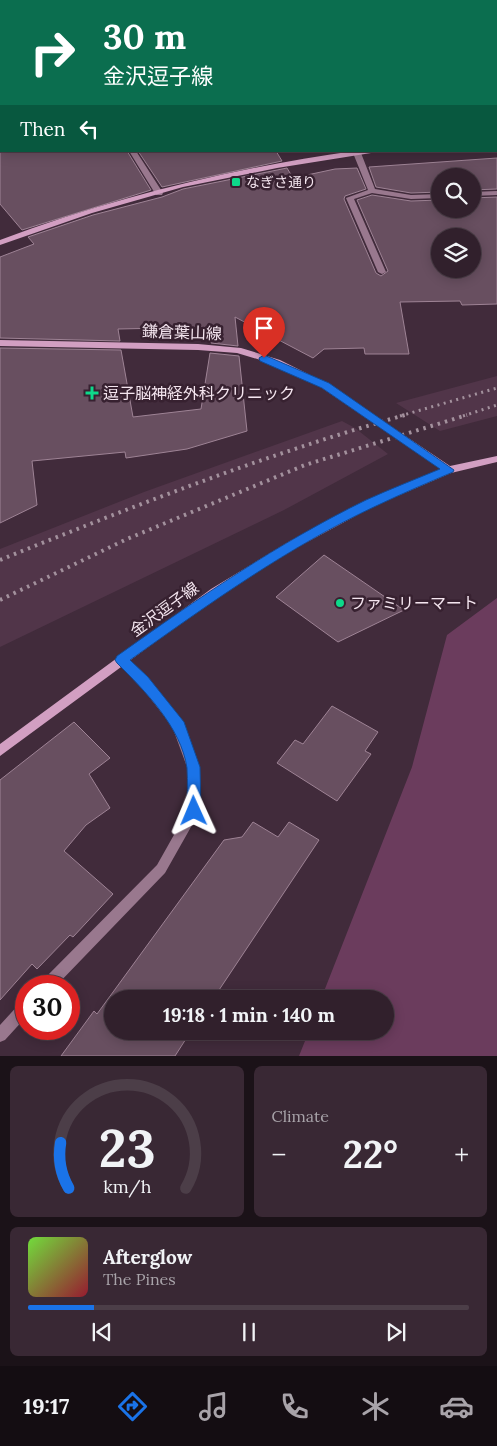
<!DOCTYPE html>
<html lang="en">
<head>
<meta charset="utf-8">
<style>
	:root { --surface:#31202c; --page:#392834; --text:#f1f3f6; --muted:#a8a3a9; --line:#4c3e48; --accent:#1a73e8 }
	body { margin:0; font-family:Lora,"Noto Sans JP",serif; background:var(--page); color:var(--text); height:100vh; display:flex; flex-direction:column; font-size:19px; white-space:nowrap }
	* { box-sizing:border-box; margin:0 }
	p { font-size:16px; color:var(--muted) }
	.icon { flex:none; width:28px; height:28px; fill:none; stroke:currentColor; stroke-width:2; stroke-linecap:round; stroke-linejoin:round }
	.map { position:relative; height:1056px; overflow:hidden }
	.side { display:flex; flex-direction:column; gap:10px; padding:10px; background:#1b1218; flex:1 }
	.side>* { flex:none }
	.top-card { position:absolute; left:0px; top:0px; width:498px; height:152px; box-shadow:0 2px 12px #0003,0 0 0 1px var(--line); background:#0b6e4f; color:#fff; overflow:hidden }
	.buttons { position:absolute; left:431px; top:168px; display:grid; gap:10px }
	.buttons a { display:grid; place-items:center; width:50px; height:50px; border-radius:50%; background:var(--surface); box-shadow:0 2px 12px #0003,0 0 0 1px var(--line); font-size:25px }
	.speed { position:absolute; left:15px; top:975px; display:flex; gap:10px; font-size:25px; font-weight:700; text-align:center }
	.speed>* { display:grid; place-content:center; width:65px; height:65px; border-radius:50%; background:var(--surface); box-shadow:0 2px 12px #0003,0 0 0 1px var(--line); line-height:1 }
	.speed .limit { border:8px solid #d22; background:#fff; color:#111 }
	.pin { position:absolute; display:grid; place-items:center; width:42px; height:42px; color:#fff; margin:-51px -21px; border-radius:50% 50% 50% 0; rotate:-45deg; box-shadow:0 0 5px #0007 }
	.pin .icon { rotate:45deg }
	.me { position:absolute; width:55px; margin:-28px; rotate:359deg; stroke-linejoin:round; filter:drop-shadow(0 0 4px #0008) }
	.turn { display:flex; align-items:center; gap:18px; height:105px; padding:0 20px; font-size:22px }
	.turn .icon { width:65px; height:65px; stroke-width:2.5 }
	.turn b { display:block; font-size:35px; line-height:42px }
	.then { display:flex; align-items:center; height:48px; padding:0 20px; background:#0003; gap:10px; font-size:19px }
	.big { font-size:38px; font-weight:700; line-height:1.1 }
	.side .card { flex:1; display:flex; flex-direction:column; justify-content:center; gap:8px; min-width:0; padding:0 18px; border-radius:8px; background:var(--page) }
	.side .dial { align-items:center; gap:0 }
	.dial svg { height:130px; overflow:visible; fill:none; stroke:var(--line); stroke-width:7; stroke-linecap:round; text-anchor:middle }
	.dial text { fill:var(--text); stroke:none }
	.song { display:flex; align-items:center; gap:15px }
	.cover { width:60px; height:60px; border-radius:8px; background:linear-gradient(135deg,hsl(100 70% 55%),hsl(350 70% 35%)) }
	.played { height:5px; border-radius:2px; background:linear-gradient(90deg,var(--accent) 15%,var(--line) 15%) }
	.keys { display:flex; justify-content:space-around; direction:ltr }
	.heat { display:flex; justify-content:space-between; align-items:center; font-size:28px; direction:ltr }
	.side .tiles { flex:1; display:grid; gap:10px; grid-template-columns:1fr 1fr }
	.card:last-child { grid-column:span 2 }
	.trip { position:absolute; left:104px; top:990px; width:290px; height:50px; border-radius:25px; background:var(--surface); box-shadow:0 2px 12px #0003,0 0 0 1px var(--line); font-weight:700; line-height:50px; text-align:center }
	.tab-bar { display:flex; height:80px; justify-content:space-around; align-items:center; background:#140d12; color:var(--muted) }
	.tab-bar .icon { width:35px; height:35px }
	.tab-bar .current { color:var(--accent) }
	.tab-bar b { font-size:22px; color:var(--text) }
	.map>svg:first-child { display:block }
	.built { fill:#513549 }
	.green { fill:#6b3c5d }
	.building { fill:#684f60; stroke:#9e8395; fill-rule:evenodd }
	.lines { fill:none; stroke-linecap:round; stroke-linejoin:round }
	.service { fill:#99788e; fill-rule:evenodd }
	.minor { fill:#99788e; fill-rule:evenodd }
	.secondary { fill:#d29fc2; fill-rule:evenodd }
	.rail-far1 { stroke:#a3919d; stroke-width:3; stroke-dasharray:2 4.5; stroke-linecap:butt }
	.rail { stroke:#a3919d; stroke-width:4; stroke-dasharray:2.5 5; stroke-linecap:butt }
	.route { fill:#1a73e8; stroke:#114b97 }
	.poi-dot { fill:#0dd98a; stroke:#372130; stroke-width:2 }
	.labels { text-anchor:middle; stroke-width:5; stroke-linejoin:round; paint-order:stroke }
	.far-poi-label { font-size:14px; fill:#f4e5ef; stroke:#372130; text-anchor:start }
	.street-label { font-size:16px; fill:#f4e5ef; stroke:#372130 }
	.poi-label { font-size:16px; fill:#f4e5ef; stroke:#372130; text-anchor:start }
</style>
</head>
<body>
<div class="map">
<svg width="497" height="1056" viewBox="0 0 497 1056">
	<rect width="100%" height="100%" fill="#412b3b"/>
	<!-- built -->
	<path class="built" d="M 497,376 L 497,416 L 440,431 L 396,403 Z
		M 342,421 L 355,428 L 388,454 L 284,510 L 0,647 L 0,549 L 144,492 Z"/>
	<!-- green -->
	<path class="green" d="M 497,598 L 497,1056 L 299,1056 L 309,1031 L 385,1031 L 385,999 L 321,999 L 412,767 L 447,635 Z"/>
	<!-- building -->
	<path class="building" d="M 0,151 L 127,151 L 151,190 L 22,230 L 0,204 Z
		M 138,151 L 276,151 L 282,161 L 162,187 Z
		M 497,158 L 497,189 L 472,190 L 472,176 L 440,176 L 440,192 L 411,193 L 376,187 L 369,167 Z
		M 287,168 L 293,178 L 335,169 L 357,168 L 366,189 L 345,196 L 344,199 L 376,273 L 381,276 L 388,271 L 357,200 L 372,195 L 411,201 L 440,200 L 440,209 L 472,209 L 472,198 L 497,197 L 497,304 L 462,305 L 460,301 L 400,302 L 409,354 L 365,354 L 364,348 L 324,349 L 313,358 L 235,317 L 238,346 L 211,343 L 214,327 L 118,329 L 120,341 L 0,338 L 0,257 L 34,244 L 28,237 L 93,215 L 162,197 L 183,189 ZM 440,236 L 472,236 L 472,269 L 440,269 Z
		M 0,348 L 121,350 L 133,417 L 201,409 L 210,353 L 239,356 L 247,431 L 187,449 L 126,458 L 125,452 L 32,461 L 37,505 L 0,523 Z
		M 324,555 L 404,610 L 338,642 L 276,597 Z
		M 332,706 L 378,732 L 365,751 L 371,754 L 337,801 L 277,763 L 295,740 L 303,744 Z
		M 74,722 L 110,758 L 89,774 L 110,808 L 86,825 L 64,851 L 113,894 L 73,937 L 70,935 L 37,969 L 32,964 L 0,1000 L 0,780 Z
		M 253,822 L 278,837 L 289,822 L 319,840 L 213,999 L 112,999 L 112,1031 L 191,1031 L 175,1056 L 61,1056 L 94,1011 L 97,1014 L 224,840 L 242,837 Z"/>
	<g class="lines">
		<!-- service -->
		<path class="service" d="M 496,14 L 497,14 L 497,18 L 496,18 Z
			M 355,151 L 361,153 L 375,189 L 411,195 L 440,194 L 440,198 L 411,199 L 372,193 L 354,199 L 386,272 L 382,274 L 378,272 L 346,198 L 368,190 L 353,153 Z
			M 497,191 L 497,195 L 472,196 L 472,192 Z"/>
		<!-- minor -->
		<path class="minor" d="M 251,0 L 257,0 L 257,1 L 251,1 Z
			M 129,151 L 136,151 L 163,193 L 162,195 L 156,195 Z
			M 122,655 L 126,657 L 147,678 L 181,719 L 199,767 L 200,811 L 165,873 L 56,986 L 40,986 L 42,981 L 157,865 L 188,810 L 187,767 L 172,726 L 139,684 L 118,663 L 116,660 L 118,657 Z
			M 26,1000 L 26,1017 L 5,1040 L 0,1042 L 0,1025 L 21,1002 Z"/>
		<!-- secondary -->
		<path class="secondary" d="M 496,136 L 497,136 L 497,140 L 496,140 Z
			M 354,151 L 374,151 L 371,153 L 277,168 L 183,187 L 92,213 L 0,245 L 0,240 C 115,197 233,168 354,151 Z
			M 0,340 L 198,344 L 241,348 L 280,360 L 328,384 L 450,466 L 497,456 L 497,462 L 451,473 L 374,506 L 298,547 L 219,595 L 0,756 L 0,744 L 211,589 L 290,541 L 368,500 L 441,469 L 322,388 L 274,364 L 237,353 L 198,350 L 0,346 Z"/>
		<!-- rail-far1 -->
		<path class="rail-far1" d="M 400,416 L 497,388
			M 463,416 L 497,405"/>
		<!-- rail -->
		<path class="rail" d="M 0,560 C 133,506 267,454 405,415
			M 0,600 L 127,539 L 305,465 L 467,415"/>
	</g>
	<!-- route -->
	<path class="route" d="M 264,355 L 329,383 L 454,470 L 453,472 C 427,483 401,494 376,506 C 288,547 209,604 130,660 L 148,677 L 184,722 L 200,767 L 201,811 L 199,816 L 194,817 L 189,816 L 187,811 C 187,797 188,782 187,768 C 181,727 145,691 117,663 L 115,660 L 117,656 C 197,599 278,543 366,500 C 390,489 416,479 440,469 L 322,388 L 260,361 L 259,358 Z"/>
	<!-- markers -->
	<g class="poi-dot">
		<rect x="231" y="177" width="10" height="10" rx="2.5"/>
		<path d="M89.5 385.5h5v5h5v5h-5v5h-5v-5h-5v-5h5z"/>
		<circle cx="340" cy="603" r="5"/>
	</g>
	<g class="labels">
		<!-- far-poi labels -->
		<g class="far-poi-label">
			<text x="246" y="187">なぎさ通り</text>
		</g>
		<!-- street labels -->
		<g class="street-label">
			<text transform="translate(182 332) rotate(2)" y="6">鎌倉葉山線</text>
			<text transform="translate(164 609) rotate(-36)" y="6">金沢逗子線</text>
		</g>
		<!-- poi labels -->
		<g class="poi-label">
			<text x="103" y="399">逗子脳神経外科クリニック</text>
			<text x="350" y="609">ファミリーマート</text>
		</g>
	</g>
</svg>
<div class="buttons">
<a><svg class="icon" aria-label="search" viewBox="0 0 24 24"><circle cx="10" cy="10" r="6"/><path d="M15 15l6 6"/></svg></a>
<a><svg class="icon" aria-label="layers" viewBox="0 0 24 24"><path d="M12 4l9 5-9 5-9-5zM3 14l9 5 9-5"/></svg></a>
</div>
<div class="speed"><div class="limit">30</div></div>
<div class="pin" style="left:264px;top:358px;background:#d93025"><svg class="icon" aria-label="arrive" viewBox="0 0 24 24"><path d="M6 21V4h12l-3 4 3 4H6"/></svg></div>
<svg class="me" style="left:194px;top:811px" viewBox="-20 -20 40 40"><path d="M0-17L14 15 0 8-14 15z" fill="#1a73e8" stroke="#fff" stroke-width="4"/></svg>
<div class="trip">19:18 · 1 min · 140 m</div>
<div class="top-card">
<div class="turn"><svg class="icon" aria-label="right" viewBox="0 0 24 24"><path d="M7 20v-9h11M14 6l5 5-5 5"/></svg><div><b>30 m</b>金沢逗子線</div></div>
<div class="then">Then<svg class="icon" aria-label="left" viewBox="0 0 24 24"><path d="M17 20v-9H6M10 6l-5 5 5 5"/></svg></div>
</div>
</div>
<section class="side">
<div class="tiles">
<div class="card dial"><svg viewBox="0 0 100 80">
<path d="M14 69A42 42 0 1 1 86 69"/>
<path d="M14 69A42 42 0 0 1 9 41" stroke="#1a73e8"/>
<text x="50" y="56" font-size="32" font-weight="700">23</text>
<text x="50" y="72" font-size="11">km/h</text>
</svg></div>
<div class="card"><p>Climate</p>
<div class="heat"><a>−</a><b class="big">22°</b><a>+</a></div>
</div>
<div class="card">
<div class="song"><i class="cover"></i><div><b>Afterglow</b><p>The Pines</p></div></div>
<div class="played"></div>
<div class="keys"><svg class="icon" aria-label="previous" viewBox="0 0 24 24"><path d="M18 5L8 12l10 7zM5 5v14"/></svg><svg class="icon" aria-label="pause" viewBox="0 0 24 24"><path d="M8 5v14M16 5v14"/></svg><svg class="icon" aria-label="next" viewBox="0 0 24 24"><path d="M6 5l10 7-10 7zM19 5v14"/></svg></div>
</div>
</div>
</section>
<nav class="tab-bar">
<b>19:17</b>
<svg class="icon current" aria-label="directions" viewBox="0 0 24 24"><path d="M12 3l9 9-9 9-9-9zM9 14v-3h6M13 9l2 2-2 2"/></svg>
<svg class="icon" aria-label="music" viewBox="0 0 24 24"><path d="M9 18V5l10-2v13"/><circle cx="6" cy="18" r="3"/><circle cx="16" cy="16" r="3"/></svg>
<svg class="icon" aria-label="phone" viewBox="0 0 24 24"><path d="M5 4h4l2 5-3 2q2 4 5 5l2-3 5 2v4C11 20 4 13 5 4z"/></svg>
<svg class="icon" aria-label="climate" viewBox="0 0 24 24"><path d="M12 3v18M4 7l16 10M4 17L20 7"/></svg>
<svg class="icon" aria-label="car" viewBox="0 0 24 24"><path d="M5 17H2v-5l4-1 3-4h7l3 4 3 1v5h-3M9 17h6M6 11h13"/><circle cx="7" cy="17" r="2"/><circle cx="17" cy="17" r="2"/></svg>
</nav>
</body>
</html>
